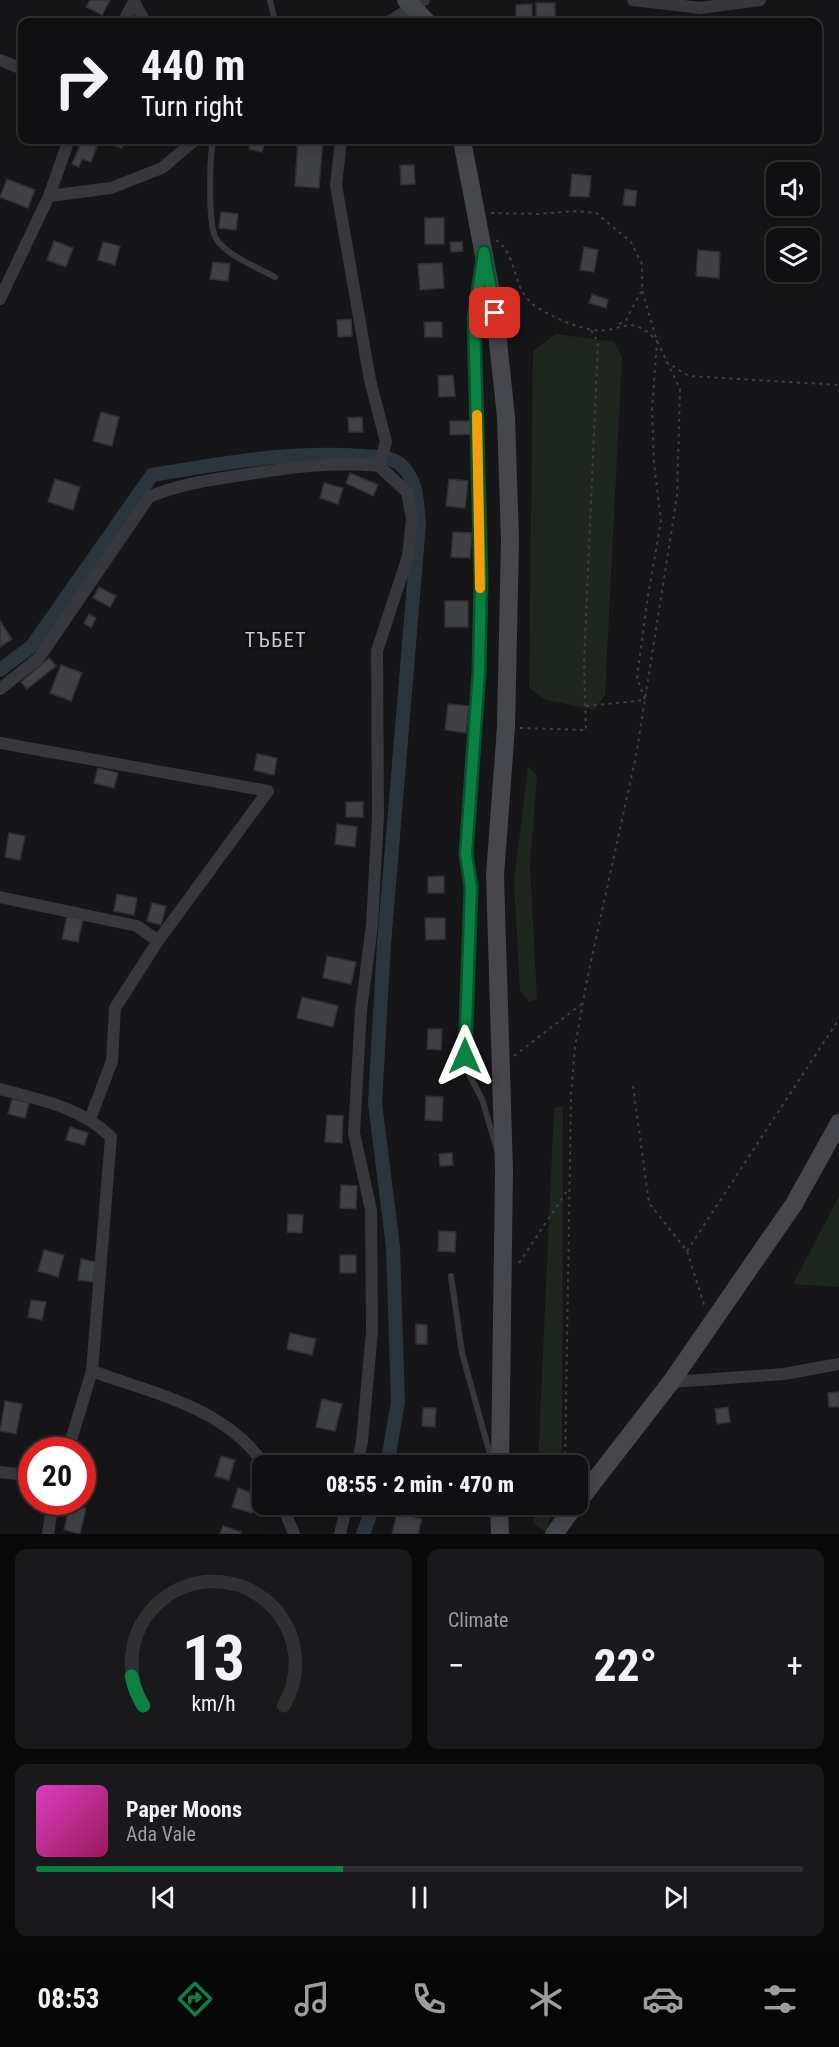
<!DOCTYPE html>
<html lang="en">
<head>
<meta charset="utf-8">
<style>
	:root { --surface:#101012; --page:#19191b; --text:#f1f3f6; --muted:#9c9d9f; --line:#303032; --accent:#0b8043 }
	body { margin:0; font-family:"Roboto Condensed",sans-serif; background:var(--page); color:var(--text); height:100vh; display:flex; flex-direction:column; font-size:22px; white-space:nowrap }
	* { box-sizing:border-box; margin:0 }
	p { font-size:20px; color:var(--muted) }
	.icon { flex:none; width:33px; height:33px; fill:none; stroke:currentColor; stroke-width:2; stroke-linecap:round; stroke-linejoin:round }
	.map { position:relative; height:1534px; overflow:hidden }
	.details { display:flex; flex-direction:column; gap:15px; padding:15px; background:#09090a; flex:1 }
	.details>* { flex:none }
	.top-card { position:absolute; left:18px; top:18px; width:804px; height:126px; border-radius:12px; box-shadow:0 3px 15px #0003,0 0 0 2px var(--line); background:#101012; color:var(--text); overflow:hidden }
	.fabs { position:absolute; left:766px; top:162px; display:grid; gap:12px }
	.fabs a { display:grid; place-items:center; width:54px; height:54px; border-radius:12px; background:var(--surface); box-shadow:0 3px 15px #0003,0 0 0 2px var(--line); font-size:30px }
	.speed { position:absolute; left:18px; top:1437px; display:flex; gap:12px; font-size:30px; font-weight:700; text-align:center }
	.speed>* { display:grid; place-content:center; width:78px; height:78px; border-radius:50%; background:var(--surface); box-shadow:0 3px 15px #0003,0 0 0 2px var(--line); line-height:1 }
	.speed .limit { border:9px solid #d22; background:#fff; color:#111 }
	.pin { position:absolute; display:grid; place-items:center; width:51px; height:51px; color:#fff; margin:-26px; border-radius:12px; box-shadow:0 3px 9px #0006 }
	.me { position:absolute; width:66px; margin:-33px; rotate:0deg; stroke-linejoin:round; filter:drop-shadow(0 0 4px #0008) }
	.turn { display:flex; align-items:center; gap:21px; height:126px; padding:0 24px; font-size:27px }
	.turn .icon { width:78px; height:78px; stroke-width:2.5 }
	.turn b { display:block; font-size:42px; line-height:51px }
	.big { font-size:45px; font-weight:800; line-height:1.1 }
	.details .widget { flex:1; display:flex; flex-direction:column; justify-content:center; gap:9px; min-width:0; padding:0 21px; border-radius:12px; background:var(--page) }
	.details .dial { align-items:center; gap:0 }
	.dial svg { height:156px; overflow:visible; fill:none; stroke:var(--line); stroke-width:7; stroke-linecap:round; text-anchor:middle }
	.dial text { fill:var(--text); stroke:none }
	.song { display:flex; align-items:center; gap:18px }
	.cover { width:72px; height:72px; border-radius:9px; background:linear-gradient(135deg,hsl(310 70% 55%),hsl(330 70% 35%)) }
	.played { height:6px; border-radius:3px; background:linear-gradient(90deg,var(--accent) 40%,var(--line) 40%) }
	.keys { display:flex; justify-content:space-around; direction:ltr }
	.heat { display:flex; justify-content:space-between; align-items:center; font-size:33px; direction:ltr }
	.details .tiles { flex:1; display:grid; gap:15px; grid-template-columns:1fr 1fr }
	.widget:last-child { grid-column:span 2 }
	.trip { position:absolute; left:252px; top:1455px; width:336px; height:60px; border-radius:12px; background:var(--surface); box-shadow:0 3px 15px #0003,0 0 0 2px var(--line); font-weight:800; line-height:60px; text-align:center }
	.tab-bar { display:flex; height:96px; justify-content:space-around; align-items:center; background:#060607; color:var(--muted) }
	.tab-bar .icon { width:42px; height:42px }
	.tab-bar .active { color:var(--accent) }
	.tab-bar b { font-size:27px; color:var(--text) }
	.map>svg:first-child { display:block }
	.green { fill:#1e261f }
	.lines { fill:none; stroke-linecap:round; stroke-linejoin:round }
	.canal { stroke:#2c353c; stroke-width:14 }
	.building { fill:#404145; stroke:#303034; stroke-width:1.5 }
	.path { stroke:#3d3f44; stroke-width:2; stroke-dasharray:3 4.5; stroke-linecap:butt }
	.lane { stroke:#37383d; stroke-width:6 }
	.street { stroke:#37383d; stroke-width:12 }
	.secondary { stroke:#45474d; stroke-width:18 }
	.route-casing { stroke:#07532c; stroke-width:15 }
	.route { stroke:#0b8043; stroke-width:10 }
	.slow { stroke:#f59e0b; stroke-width:10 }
	.labels { text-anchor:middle; stroke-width:6; stroke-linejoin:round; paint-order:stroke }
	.quarter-label { font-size:20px; letter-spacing:1.5px; fill:#c9ccd4; stroke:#111113 }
</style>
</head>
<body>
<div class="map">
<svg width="839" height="1534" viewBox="0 0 839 1534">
	<rect width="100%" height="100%" fill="#161618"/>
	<!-- green -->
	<path class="green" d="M 556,334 L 614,342 L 622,357 L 605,695 L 594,710 L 544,699 L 529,688 L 533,351 Z
		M 528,766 L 537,777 L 530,865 L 537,999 L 529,1002 L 520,990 L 514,881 Z
		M 563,1106 L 562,1465 L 538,1465 L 554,1108 Z
		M 839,1196 L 839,1287 L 793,1284 Z
		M 535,1505 L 555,1505 L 545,1532 L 533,1523 Z"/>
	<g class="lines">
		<!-- canal -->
		<path class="canal" d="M 0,670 L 32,646 L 152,475 C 222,463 291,451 362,456 C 375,457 391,456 401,465 C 418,481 417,503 419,524 L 384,944 L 375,1103 L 393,1247 L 398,1402 L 387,1466
			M 363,1534 L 374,1504"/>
	</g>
	<!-- building -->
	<path class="building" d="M 90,0 L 110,0 L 102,15 L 86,7 Z
		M 536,3 L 555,3 L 555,22 L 536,21 Z
		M 532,4 L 532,20 L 516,20 L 516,5 Z
		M 82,140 L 97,146 L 91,162 L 82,159 L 79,167 L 72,164 Z
		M 107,140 L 124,140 L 122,148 L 106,143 Z
		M 252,140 L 265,140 L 262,152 L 249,149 Z
		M 298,140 L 323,140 L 319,188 L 295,186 Z
		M 400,165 L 414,165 L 415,184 L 401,185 Z
		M 572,174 L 591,176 L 589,197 L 570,196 Z
		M 7,179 L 35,190 L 28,208 L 0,197 Z
		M 625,189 L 637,191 L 635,206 L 623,205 Z
		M 221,212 L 238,214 L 236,230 L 219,228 Z
		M 425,218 L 444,218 L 444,244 L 425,244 Z
		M 54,241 L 73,248 L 66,267 L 47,260 Z
		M 103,242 L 120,246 L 115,265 L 98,260 Z
		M 450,242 L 462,242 L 463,251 L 451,252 Z
		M 584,247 L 598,250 L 594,272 L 580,270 Z
		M 698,250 L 720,252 L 719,278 L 696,276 Z
		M 213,262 L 230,264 L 228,281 L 210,279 Z
		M 442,263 L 444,288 L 420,290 L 418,264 Z
		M 592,294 L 608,300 L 606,308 L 589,303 Z
		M 351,319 L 352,336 L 338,337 L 337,320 Z
		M 424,322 L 442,322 L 442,337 L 425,337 Z
		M 453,375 L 455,396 L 439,397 L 438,376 Z
		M 101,412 L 119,417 L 112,446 L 93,441 Z
		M 362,417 L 363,432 L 349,432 L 348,418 Z
		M 450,421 L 471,421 L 471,434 L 450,435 Z
		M 350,473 L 378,485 L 373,496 L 346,483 Z
		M 55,479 L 80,487 L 73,510 L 48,502 Z
		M 449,479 L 468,481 L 465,508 L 446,506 Z
		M 324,483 L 343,488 L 338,504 L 320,498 Z
		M 453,532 L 472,533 L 470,558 L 451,557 Z
		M 99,587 L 116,596 L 110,607 L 93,598 Z
		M 445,601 L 468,601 L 468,627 L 445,627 Z
		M 89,614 L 96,618 L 91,628 L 84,623 Z
		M 0,621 L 12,639 L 0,647 Z
		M 49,658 L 56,666 L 27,689 L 21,682 Z
		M 61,665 L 82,673 L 71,701 L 50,693 Z
		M 448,704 L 469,706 L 466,733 L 445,730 Z
		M 257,754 L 277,758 L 274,775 L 254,770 Z
		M 98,768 L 118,773 L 114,788 L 94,783 Z
		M 346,802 L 363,802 L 363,817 L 346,817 Z
		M 337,824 L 357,827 L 355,847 L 335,844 Z
		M 9,833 L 25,836 L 20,860 L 5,857 Z
		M 444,876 L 444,893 L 428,893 L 428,877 Z
		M 117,894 L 137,898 L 134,915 L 114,911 Z
		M 152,903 L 166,906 L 161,925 L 147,921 Z
		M 67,916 L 83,919 L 78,942 L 62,939 Z
		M 425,918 L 445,918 L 445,939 L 426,940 Z
		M 327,956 L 356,962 L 351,984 L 323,978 Z
		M 302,997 L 338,1006 L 333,1027 L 297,1018 Z
		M 428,1029 L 442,1029 L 441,1050 L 427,1049 Z
		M 426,1096 L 443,1097 L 442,1121 L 425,1120 Z
		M 12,1099 L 29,1103 L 25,1118 L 8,1114 Z
		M 327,1115 L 343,1116 L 342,1143 L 325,1142 Z
		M 70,1127 L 88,1133 L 84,1145 L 66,1140 Z
		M 452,1153 L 453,1165 L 440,1166 L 439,1154 Z
		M 341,1185 L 357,1186 L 356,1209 L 340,1208 Z
		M 288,1214 L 303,1215 L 302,1233 L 287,1232 Z
		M 439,1231 L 456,1232 L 455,1252 L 438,1251 Z
		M 44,1250 L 64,1255 L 58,1277 L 38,1271 Z
		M 340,1255 L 356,1255 L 356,1273 L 340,1273 Z
		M 81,1259 L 96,1262 L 93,1282 L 78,1280 Z
		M 31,1300 L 46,1302 L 42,1320 L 28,1317 Z
		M 416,1324 L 427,1325 L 427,1344 L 416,1344 Z
		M 290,1333 L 316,1339 L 312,1355 L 287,1349 Z
		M 839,1392 L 839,1407 L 829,1407 L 828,1393 Z
		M 322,1399 L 342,1404 L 335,1431 L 316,1427 Z
		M 5,1401 L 22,1404 L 16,1434 L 0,1431 Z
		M 728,1407 L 730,1422 L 717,1424 L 715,1409 Z
		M 423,1408 L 436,1408 L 435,1427 L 422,1426 Z
		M 221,1456 L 235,1460 L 229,1480 L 215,1476 Z
		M 82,1475 L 93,1477 L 89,1494 L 82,1492 Z
		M 238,1488 L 258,1495 L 252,1513 L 232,1507 Z
		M 70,1504 L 86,1508 L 80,1534 L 64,1530 Z
		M 397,1513 L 422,1519 L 418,1534 L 392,1534 Z
		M 223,1526 L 241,1532 L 240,1534 L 220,1534 Z"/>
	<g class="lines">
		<!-- path -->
		<path class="path" d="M 491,213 L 538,214 L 575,211 L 596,213 L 631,242 L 642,264 L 642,290 L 657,341 L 680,389 L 677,496 L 636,756 L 588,975 L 575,1046 L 571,1096 L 565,1466
			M 496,240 C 520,257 510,291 538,308 C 555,318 574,327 594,330 C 622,334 629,311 657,341 L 652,410 L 654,463 L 661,521 L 647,602 L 637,678 L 645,700 L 586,706
			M 619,324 L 626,320 L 642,290
			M 666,362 L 689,376 L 839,385
			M 520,728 L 586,730 L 584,663 L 598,342 L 591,330
			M 514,1056 L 583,1003
			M 633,1086 L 649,1203 L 687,1251 L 705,1308
			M 687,1251 L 839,1019
			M 519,1263 L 569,1188"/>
		<!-- lane -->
		<path class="lane" d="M 270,0 L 275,22
			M 213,140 C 210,157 207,228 217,240 C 229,257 257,267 275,277
			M 481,274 L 474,318 L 479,477 L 479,672 L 466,854 L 470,887 L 465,1043 L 466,1069 L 482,1099 L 497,1150
			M 451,1276 L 462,1353 L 493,1465"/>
		<!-- street -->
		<path class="street" d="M 633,0 L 700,8 L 760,0
			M 134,2 L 145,22
			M 123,22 L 135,0
			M 388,22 L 424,0
			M 0,60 L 22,69
			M 49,196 L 111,188 L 162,168 L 195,140
			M 0,299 L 49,196 L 69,140
			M 0,689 L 39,658 L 149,497 C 179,484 210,480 242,475 C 288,468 332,461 379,466 L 386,442 L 370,380 L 336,185 L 341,140
			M 0,743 L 268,791 L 158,941 L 115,1008 L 112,1061 L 90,1119
			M 0,897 L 137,926 L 158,941
			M 0,1089 C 40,1100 81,1107 111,1137 L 92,1371 L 68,1450
			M 92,1371 C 154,1394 226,1407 265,1466
			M 671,1382 L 784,1374 L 839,1364
			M 357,1466 L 362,1441 L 372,1331 L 371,1210 L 354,1133 L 361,1010 L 372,925 L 378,815 L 377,651 L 408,556 L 412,519 L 407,492 L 379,466
			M 0,1472 L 32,1476
			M 282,1504 L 294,1534
			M 48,1534 L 53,1502
			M 340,1534 L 347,1504"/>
		<!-- secondary -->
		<path class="secondary" d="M 406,0 L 427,22
			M 462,140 L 495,313 L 506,417 L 510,540 L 506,727 L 495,876 L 504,1170 L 500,1466
			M 578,1502 L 671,1382 L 794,1204 L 839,1123
			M 499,1504 L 500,1534
			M 554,1534 L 576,1504"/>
	</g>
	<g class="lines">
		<!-- route casing -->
		<g class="route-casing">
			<path id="route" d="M 465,1056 L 471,887 L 466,854 L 479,672 L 481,580 L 474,318 L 484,252 L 495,313"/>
		</g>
		<!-- route -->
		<use href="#route" class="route"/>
		<!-- slow -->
		<path class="slow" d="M 477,415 L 480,588"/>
	</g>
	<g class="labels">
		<!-- quarter labels -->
		<g class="quarter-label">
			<text x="276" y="647">ТЪБЕТ</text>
		</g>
	</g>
</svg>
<div class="fabs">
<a><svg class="icon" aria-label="sound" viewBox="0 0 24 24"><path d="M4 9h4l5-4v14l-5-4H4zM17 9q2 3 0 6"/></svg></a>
<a><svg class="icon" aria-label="layers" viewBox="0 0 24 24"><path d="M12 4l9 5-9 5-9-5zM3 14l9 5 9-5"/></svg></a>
</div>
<div class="speed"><div class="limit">20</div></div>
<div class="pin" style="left:495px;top:313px;background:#d93025"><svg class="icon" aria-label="arrive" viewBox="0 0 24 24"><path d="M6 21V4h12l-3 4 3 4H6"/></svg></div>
<svg class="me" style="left:465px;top:1056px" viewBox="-20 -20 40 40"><path d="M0-17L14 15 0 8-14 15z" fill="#0b8043" stroke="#fff" stroke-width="4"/></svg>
<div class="trip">08:55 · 2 min · 470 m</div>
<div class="top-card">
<div class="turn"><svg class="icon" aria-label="right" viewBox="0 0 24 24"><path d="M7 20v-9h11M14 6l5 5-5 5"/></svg><div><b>440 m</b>Turn right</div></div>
</div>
</div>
<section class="details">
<div class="tiles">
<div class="widget dial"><svg viewBox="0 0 100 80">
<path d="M14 69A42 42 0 1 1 86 69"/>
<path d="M14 69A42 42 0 0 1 8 54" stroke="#0b8043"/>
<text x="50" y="56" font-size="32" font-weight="700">13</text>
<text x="50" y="72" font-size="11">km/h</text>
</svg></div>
<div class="widget"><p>Climate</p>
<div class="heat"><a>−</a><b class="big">22°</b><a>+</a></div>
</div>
<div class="widget">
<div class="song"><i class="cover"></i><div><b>Paper Moons</b><p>Ada Vale</p></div></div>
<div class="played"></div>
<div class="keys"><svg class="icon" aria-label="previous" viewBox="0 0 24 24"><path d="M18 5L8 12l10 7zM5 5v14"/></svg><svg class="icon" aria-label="pause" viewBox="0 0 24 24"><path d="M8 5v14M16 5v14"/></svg><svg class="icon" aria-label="next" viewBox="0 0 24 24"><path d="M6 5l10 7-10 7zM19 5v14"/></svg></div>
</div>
</div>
</section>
<nav class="tab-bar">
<b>08:53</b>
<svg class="icon active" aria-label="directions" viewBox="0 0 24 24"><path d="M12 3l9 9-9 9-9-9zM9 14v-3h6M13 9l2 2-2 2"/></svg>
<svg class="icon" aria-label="music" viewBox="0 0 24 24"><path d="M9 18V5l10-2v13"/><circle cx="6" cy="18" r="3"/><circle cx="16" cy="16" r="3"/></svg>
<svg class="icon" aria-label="phone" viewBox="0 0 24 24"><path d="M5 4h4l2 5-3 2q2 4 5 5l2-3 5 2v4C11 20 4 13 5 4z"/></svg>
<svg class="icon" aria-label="climate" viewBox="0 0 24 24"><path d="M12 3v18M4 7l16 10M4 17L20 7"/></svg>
<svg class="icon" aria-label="car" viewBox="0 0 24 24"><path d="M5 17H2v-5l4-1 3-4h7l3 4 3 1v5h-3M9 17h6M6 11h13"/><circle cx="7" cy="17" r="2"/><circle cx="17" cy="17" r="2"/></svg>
<svg class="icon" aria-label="filters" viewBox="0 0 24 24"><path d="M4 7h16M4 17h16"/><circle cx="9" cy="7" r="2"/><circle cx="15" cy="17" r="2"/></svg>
</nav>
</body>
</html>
